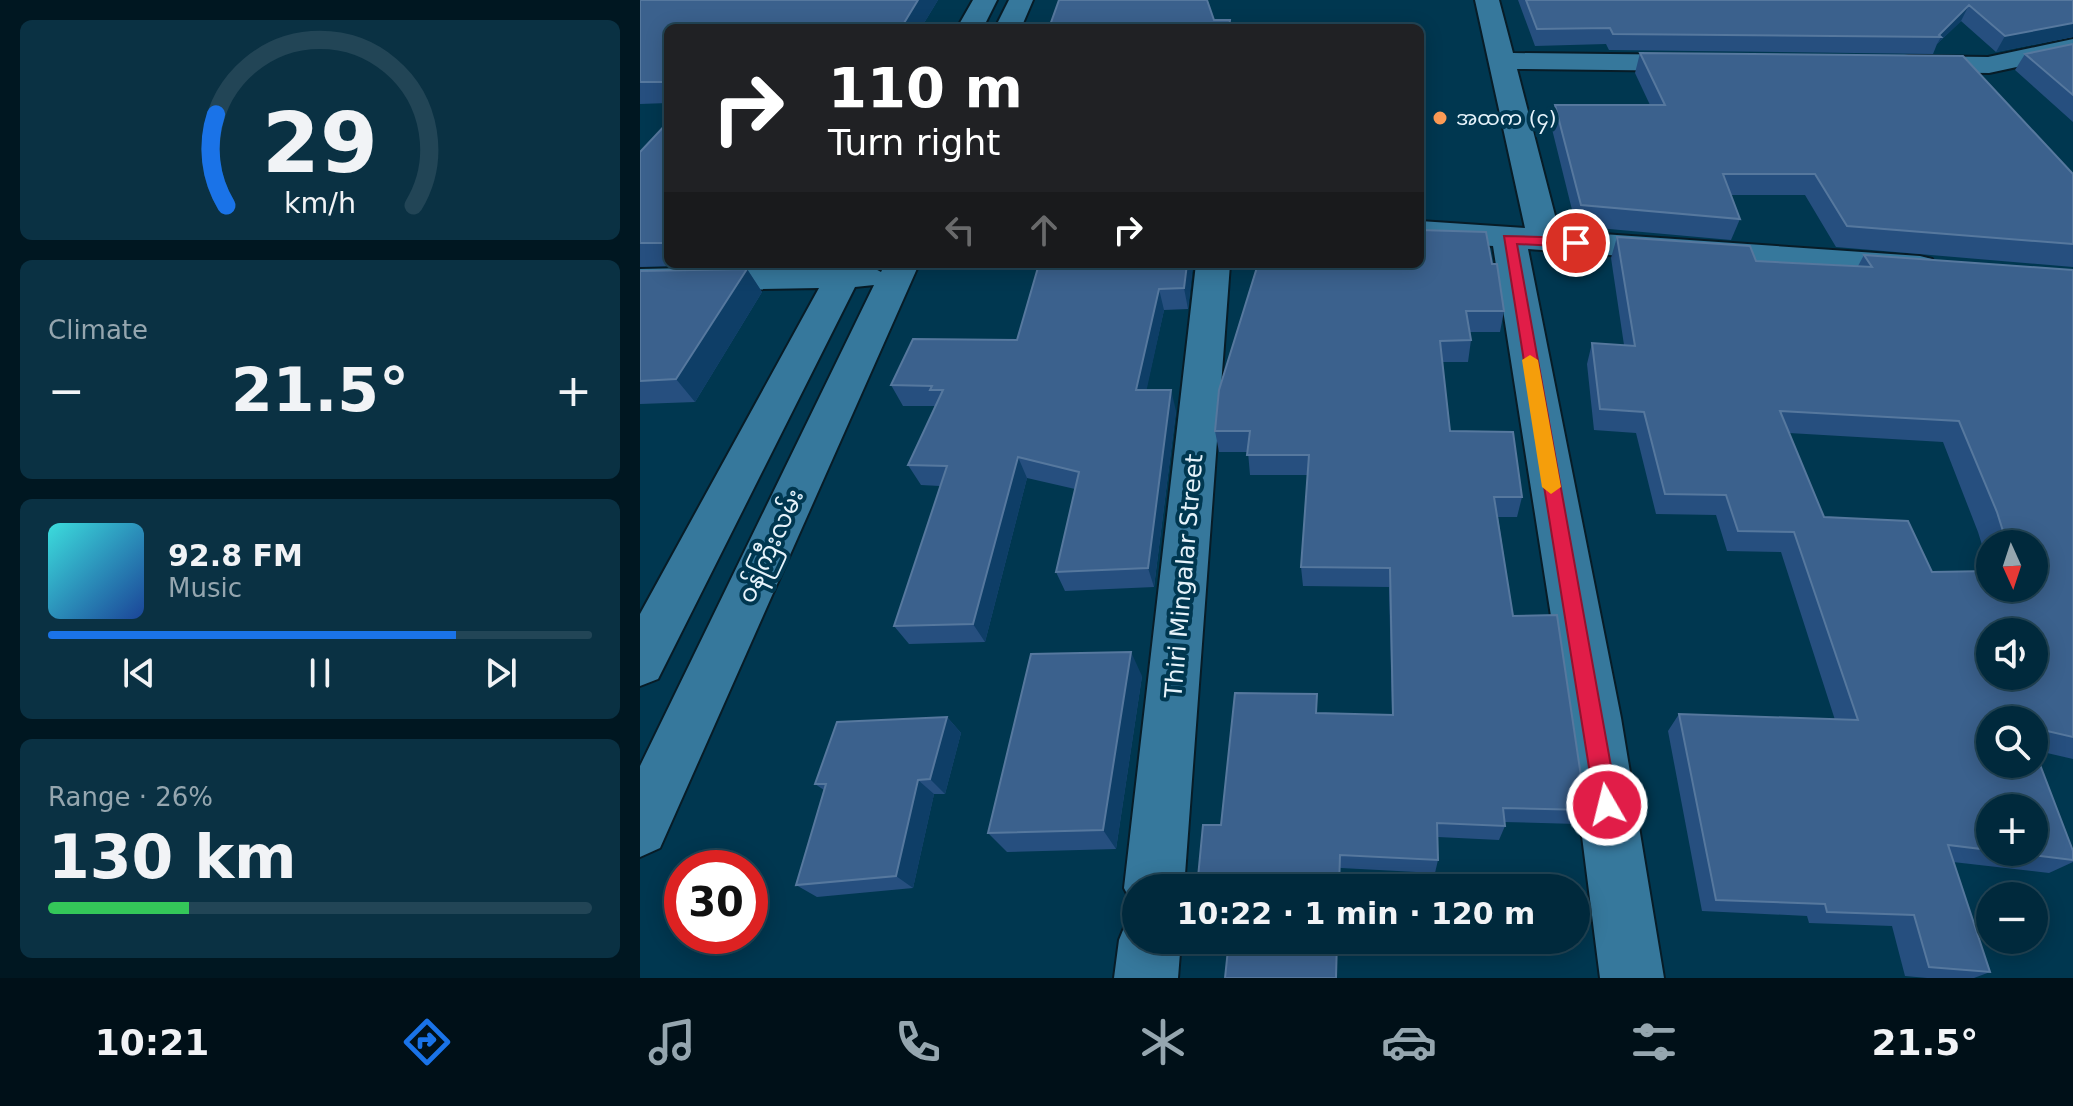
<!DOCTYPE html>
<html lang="en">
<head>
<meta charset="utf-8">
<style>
	:root { --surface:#00293c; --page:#0a3143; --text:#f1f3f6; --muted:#95a6af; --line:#224556; --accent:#1a73e8 }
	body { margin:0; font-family:"DejaVu Sans","Noto Sans Myanmar",sans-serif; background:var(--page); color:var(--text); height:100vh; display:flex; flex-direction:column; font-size:30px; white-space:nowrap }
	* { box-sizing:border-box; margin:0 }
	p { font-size:26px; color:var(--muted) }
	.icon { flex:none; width:44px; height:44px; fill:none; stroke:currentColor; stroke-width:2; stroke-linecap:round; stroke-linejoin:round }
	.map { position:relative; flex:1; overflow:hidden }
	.side { display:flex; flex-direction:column; gap:20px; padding:20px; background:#001721; width:640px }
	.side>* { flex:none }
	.hud { position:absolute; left:24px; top:24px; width:760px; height:244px; border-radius:12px; box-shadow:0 4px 20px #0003,0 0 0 2px var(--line); background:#202124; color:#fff; overflow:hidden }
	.needle { width:52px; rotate:177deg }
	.buttons { position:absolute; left:1336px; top:530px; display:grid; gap:16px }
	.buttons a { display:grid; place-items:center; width:72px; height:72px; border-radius:50%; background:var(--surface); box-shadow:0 4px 20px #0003,0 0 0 2px var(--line); font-size:40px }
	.speed { position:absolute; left:24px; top:850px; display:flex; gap:16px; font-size:40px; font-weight:700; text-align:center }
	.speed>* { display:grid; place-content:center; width:104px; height:104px; border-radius:50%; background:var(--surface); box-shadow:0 4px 20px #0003,0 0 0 2px var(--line); line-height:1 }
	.speed .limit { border:12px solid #d22; background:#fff; color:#111 }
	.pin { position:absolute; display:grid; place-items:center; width:68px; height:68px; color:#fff; margin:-34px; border:4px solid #fff; border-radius:50%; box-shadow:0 2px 8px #0007 }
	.me { position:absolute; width:88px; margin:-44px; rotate:352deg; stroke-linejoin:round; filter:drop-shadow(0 0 6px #0008) }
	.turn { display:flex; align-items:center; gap:28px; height:168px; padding:0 32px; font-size:36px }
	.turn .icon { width:104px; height:104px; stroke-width:2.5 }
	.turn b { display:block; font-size:56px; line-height:68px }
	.lanes { display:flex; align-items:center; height:76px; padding:0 32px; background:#0003; justify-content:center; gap:40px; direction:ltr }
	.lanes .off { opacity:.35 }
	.big { font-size:60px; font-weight:800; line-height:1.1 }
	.side .tile { flex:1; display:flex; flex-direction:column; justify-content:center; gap:12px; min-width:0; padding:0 28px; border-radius:12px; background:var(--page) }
	.side .dial { align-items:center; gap:0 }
	.dial svg { height:208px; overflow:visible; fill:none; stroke:var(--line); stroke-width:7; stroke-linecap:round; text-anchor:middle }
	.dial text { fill:var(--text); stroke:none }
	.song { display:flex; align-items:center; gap:24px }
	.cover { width:96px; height:96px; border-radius:12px; background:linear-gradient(135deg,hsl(180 70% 55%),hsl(220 70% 35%)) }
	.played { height:8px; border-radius:4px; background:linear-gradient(90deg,var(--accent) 75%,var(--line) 75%) }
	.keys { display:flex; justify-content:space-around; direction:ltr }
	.heat { display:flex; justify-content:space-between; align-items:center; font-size:44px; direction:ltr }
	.charge { height:12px; border-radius:6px; background:linear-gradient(90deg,#34c759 26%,var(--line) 0) }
	.trip { position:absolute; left:482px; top:874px; width:468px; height:80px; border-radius:40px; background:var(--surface); box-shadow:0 4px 20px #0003,0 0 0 2px var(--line); font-weight:800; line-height:80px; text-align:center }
	.tabs { display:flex; height:128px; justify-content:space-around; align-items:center; background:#001018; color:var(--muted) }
	.tabs .icon { width:56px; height:56px }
	.tabs .on { color:var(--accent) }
	.tabs b { font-size:36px; color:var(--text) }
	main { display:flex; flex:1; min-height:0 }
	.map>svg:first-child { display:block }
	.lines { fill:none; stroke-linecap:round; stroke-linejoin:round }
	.minor-casing { stroke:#071c27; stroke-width:4 }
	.minor { fill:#36789c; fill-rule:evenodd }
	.wall { fill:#264f7f; fill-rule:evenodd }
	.shaded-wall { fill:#0e3e67 }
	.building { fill:#3b618d; stroke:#56789e; stroke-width:2; fill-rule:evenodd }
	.route { fill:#e11d48; stroke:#92132f; stroke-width:2 }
	.slow { fill:#f59e0b }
	.poi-dot { fill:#fd9c56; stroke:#003750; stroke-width:3 }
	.labels { text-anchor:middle; stroke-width:8; stroke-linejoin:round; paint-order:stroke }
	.far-poi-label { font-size:20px; fill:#e6f3fb; stroke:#003750; text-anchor:start }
	.street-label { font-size:24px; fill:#e6f3fb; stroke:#003750 }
</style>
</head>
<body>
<main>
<section class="side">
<div class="tile dial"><svg viewBox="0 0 100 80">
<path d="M14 69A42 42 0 1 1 86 69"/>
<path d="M14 69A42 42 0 0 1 10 34" stroke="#1a73e8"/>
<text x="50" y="56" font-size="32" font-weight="700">29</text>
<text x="50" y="72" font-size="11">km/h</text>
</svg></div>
<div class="tile"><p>Climate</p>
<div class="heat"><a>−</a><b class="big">21.5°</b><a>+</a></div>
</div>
<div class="tile">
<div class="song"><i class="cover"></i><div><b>92.8 FM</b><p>Music</p></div></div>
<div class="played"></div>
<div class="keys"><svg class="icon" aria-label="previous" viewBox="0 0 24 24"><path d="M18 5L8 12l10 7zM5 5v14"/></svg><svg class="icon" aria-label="pause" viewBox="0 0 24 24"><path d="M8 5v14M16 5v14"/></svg><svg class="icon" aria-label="next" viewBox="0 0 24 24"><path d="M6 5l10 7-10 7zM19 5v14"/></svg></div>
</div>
<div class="tile"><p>Range · 26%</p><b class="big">130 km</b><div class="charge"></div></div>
</section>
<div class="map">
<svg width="1433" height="978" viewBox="0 0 1433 978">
	<rect width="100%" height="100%" fill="#003750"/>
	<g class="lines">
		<!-- minor casing -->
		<g class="minor-casing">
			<path id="minor" d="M 333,0 L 357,0 L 343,28 L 317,28 Z
				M 369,0 L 393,0 L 381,28 L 355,28 Z
				M 835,0 L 859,0 L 873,53 L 1057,55 L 1066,57 L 1070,63 L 1066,69 L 1057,71 L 877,69 L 919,231 L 1280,256 L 1292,259 L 1297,267 L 1292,275 L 1280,278 L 888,249 L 981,718 L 1024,978 L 960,978 L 927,718 L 853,246 L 780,241 L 780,221 L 885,228 Z
				M 1433,39 L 1433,55 L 1349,73 L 1269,72 L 1260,70 L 1256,64 L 1260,58 L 1269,56 L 1348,57 Z
				M 226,264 L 241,272 L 245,264 L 279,264 L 20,848 L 0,857 L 0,766 L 234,285 L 215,287 L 18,679 L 0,686 L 0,614 L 179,288 L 0,291 L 0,269 Z
				M 556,264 L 590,264 L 544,888 L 496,888 L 496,911 L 484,888 Z
				M 496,915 L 496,940 L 541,940 L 538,978 L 474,978 L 479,940 L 488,918 Z"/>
		</g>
		<!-- minor -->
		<use href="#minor" class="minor"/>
	</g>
	<!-- wall -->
	<path class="wall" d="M 0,0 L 298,0 L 281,28 L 28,28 L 28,103 L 0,104 Z
		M 878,0 L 1433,0 L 1433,37 L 1356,52 L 1321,21 L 1297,44 L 1293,54 L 969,50 L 966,44 L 895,46 Z
		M 1433,44 L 1433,122 L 1375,70 L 1385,54 Z
		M 1000,53 L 1433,174 L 1433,267 L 1196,247 L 1165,195 L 1091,195 L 1100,219 L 1091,240 L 936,226 L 911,125 L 915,105 L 1010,105 L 995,73 Z
		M 28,122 L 28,264 L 98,264 L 0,267 L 0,152 Z
		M 977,237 L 1116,261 L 1218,266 L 1224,255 L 1433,270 L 1433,759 L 1394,750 L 1433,851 L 1433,862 L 1409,873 L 1313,862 L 1350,972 L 1334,978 L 1287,978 L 1265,976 L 1252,926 L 1169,923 L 1167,916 L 1062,911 L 1028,731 L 1039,714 L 1195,720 L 1141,552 L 1087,551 L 1076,515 L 1016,514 L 996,433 L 954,430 L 947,364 L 952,343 L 984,345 L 971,258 ZM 1149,433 L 1303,442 L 1338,532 L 1350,571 L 1292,572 L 1184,517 ZM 1350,544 L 1394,544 L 1394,588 L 1350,571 ZM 1350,720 L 1394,720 L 1394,764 ZM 1350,808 L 1394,852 L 1350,852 Z
		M 347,264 L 553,264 L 548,309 L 524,310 L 506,390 L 536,411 L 514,587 L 425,591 L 416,572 L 435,489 L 387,478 L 345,642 L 269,644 L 254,626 L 300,486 L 281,485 L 268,465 L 295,406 L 263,406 L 251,385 L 377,340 L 398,268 L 348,266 Z
		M 852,264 L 864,311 L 860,332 L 830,332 L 831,340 L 828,362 L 802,362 L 810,431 L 882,497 L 877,517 L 858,517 L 873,616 L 946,810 L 937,824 L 864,822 L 865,826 L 859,840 L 798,837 L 798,860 L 795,873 L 701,868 L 581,825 L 678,713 L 752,715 L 749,587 L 663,586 L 661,567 L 668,475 L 610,475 L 608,452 L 579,452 L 575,431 Z
		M 107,269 L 122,292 L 55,402 L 0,404 L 0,271 Z
		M 502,676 L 476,849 L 367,852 L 348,833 Z
		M 307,717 L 321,733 L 305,794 L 294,794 L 273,888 L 177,897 L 156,885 L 184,790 L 175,784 Z"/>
	<!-- shaded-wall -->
	<path class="shaded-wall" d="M 278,0 L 298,0 L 281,28 L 261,28 Z
		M 1329,5 L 1321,21 L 1297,44 L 1301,37 L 1299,35 Z
		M 1433,23 L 1433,37 L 1356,52 L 1365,36 Z
		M 547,264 L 553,264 L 548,309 L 544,288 Z
		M 107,269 L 122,292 L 55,402 L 36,379 Z
		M 519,289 L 524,310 L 502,411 L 496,390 Z
		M 531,390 L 536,411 L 514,587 L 508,568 Z
		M 378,457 L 387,478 L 345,642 L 333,624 Z
		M 491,652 L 502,676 L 476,849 L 463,830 Z
		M 307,717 L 321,733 L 305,794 L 290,779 Z
		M 278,780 L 294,794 L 273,888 L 256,876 Z"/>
	<!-- building -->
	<path class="building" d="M 0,0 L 278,0 L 261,28 L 28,28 L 28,82 L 0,82 Z
		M 419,0 L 567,0 L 574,20 L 590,20 L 589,28 L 409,28 Z
		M 886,0 L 1433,0 L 1433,23 L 1365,36 L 1329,5 L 1299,35 L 1301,37 L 973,34 L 970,28 L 897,29 Z
		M 1433,44 L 1433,95 L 1385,54 Z
		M 1000,53 L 1323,56 L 1433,174 L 1433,244 L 1207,226 L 1175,174 L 1083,174 L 1100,219 L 941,205 L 915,105 L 1025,105 Z
		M 28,122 L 28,243 L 0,243 L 0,152 Z
		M 780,230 L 846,232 L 852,264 L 857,264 L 864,311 L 826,311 L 831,340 L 800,341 L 810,431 L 873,432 L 882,497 L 854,497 L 873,616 L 917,615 L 946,810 L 863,808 L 865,826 L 797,823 L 798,860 L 700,855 L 699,888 L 557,888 L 563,825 L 581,825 L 595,693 L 677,694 L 676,713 L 753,715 L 750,568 L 661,567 L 669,455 L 607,455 L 610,431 L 575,431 L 579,390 L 618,264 L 780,264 Z
		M 977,237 L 1110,246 L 1116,261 L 1232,267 L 1224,255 L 1433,270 L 1433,737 L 1394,728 L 1394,720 L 1350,720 L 1350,764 L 1394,764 L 1394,749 L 1433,851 L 1433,860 L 1367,852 L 1394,852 L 1394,808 L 1350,808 L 1350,850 L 1308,845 L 1350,972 L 1289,967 L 1274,915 L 1187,912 L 1185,904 L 1076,900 L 1039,714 L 1218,720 L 1154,532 L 1098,531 L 1086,495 L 1025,494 L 1004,412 L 960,409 L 952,343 L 995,346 ZM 1140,411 L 1319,421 L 1357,512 L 1367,544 L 1394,544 L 1394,588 L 1350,588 L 1350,571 L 1292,572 L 1268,521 L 1184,517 ZM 1350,632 L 1394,632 L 1394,676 L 1350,676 Z
		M 399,264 L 547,264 L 544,288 L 519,289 L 496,390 L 531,390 L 508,568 L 416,572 L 439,472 L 378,457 L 333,624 L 254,626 L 307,466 L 268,465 L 303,390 L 290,390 L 292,386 L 251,385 L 273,339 L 377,340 Z
		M 107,269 L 36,379 L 0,381 L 0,271 Z
		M 491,652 L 463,830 L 348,833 L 391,654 Z
		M 307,717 L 290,779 L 278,780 L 256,876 L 156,885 L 186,784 L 175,784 L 197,722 Z
		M 589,940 L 697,940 L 696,978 L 585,978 Z"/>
	<!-- route -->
	<path class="route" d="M 864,236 L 936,238 L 943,243 L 936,247 L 877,244 L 978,805 L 975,813 L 967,817 L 958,813 L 955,805 Z"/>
	<!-- slow -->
	<path class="slow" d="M 890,355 L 898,360 L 921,487 L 911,494 L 902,487 L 882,360 Z"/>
	<!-- markers -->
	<circle class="poi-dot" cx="800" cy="118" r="8"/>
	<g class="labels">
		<!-- far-poi labels -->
		<g class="far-poi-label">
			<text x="816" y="125">အထက (၄)</text>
		</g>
		<!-- street labels -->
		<g class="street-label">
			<text transform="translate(131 546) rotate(-65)" y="8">ဝန်ကြီးလမ်း</text>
			<text transform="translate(544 576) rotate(-85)" y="8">Thiri Mingalar Street</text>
		</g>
	</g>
</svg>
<div class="buttons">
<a><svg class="needle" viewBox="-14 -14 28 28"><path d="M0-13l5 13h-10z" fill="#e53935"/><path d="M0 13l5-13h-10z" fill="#95a6af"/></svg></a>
<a><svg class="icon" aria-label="sound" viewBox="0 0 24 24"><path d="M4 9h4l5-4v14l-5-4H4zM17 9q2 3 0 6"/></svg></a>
<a><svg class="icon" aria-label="search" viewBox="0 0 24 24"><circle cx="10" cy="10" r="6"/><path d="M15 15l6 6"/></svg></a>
<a>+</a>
<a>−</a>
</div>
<div class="speed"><div class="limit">30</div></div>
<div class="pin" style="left:936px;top:243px;background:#d93025"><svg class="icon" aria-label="arrive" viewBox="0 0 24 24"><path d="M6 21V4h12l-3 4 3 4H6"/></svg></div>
<svg class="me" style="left:967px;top:805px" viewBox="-20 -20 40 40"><circle r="17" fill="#e11d48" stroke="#fff" stroke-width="3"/><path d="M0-11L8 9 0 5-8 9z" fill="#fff"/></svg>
<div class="trip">10:22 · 1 min · 120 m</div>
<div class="hud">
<div class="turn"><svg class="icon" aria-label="right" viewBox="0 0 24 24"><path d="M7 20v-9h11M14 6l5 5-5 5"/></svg><div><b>110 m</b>Turn right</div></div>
<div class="lanes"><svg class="icon off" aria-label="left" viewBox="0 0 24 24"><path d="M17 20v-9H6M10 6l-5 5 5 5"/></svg><svg class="icon off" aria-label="ahead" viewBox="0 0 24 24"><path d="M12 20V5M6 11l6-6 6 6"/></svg><svg class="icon" aria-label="right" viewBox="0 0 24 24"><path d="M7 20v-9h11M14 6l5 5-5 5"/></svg></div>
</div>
</div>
</main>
<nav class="tabs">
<b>10:21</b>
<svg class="icon on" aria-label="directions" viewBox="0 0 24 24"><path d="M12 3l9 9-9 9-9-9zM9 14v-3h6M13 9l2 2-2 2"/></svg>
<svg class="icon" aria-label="music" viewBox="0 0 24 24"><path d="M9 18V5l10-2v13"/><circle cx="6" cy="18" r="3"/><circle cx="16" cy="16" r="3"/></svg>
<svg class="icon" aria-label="phone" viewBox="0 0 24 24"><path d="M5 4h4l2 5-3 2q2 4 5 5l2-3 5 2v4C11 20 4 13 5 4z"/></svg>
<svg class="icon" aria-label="climate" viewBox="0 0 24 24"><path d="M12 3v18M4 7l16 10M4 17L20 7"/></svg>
<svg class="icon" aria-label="car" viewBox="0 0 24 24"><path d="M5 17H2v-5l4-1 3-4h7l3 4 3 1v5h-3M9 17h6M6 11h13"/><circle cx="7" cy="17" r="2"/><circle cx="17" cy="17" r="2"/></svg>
<svg class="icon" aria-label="filters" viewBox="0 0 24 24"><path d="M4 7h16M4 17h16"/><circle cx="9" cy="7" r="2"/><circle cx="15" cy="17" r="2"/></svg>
<b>21.5°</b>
</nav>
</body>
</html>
